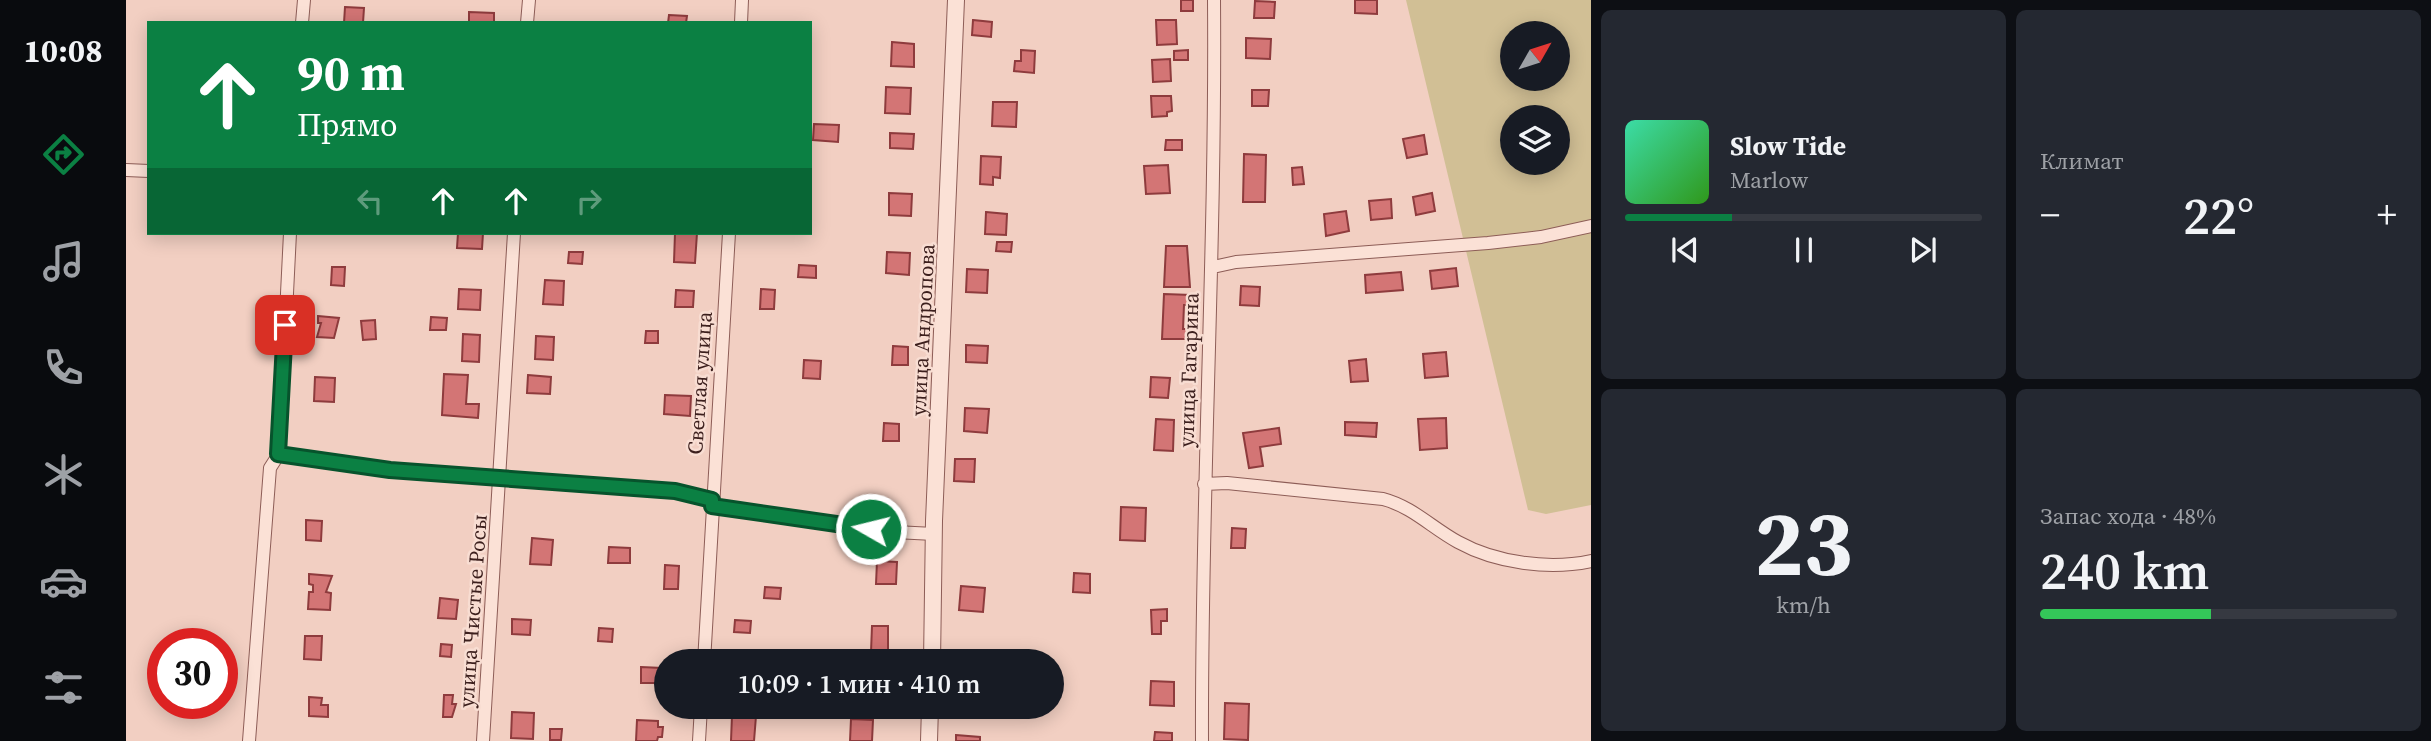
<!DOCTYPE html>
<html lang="ru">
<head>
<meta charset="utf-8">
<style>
	:root { --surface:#171b24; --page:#242831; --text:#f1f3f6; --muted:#9ea1a6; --line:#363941; --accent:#0b8043 }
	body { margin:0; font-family:"Source Serif 4",serif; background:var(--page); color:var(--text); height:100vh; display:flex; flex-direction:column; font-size:26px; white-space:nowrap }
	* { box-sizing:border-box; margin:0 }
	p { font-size:23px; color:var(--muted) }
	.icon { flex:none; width:38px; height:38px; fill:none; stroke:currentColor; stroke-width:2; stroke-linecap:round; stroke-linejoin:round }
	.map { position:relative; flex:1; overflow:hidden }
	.drawer { display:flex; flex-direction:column; gap:10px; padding:10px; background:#0d0f14; width:840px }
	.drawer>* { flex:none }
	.guide { position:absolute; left:21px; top:21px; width:665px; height:214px; border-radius:0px; box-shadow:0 4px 18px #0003; background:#0b8043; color:#fff; overflow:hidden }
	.needle { width:46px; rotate:51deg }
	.fabs { position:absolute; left:1374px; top:21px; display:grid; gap:14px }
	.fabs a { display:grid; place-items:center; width:70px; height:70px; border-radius:50%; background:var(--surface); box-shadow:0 4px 18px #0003; font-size:35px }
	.speed { position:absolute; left:21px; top:628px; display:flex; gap:14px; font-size:35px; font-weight:700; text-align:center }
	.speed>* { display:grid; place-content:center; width:91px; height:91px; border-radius:50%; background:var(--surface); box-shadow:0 4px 18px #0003; line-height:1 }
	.speed .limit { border:10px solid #d22; background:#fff; color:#111 }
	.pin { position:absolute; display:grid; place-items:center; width:60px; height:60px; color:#fff; margin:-30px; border-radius:14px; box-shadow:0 4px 10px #0006 }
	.me { position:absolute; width:77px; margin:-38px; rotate:278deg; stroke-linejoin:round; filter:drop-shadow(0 0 5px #0008) }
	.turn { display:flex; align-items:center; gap:24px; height:147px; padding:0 35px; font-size:32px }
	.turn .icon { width:91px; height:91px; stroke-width:2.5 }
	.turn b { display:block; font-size:49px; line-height:60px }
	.lanes { display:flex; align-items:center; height:66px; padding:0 35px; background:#0003; justify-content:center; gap:35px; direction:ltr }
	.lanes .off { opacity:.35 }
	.big { font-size:52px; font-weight:600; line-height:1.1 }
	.drawer .tile { flex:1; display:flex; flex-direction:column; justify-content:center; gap:10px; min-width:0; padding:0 24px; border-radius:10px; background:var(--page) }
	.drawer .dial { align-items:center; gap:0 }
	.dial b { font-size:91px; line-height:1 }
	.song { display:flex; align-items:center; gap:21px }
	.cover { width:84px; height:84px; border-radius:10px; background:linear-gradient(135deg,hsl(160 70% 55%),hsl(110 70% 35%)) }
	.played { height:7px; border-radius:4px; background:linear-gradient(90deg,var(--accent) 30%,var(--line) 30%) }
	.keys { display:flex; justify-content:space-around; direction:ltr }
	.heat { display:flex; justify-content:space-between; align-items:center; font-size:38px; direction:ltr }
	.charge { height:10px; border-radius:5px; background:linear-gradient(90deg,#34c759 48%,var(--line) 0) }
	.drawer .tiles { flex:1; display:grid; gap:10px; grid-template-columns:repeat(2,1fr) }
	.trip { position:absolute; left:528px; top:649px; width:410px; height:70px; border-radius:35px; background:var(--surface); box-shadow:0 4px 18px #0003; font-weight:600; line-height:70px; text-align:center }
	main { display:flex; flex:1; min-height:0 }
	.dock { display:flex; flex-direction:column; width:126px; justify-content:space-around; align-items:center; background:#090b0e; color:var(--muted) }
	.dock .icon { width:49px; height:49px }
	.dock .selected { color:var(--accent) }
	.dock b { font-size:32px; color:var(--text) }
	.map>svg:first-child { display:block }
	.green { fill:#d1bf95; fill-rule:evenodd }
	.building { fill:#d37575; stroke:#8e3b3d; stroke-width:2 }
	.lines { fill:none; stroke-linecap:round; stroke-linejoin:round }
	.minor-casing { stroke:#8d5d57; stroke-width:14 }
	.tertiary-casing { stroke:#8d5d57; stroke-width:18 }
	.minor { stroke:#fbe1d6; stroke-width:12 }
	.tertiary { stroke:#fbe1d6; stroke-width:16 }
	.route-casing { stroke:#07532c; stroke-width:18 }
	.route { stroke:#0b8043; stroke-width:12 }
	.labels { text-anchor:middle; stroke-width:5; stroke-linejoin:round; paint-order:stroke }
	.street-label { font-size:21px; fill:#3c1f1d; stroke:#f8ddd2 }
</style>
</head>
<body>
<main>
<nav class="dock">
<b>10:08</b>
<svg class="icon selected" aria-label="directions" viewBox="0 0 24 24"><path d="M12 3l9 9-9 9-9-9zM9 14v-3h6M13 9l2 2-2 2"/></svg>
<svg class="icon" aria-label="music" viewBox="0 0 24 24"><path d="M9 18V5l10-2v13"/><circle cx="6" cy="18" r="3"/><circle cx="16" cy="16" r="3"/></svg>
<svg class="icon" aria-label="phone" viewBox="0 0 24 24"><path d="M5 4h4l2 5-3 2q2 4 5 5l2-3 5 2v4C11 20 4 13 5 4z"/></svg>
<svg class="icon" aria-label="climate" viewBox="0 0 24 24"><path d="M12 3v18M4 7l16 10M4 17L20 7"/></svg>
<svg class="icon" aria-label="car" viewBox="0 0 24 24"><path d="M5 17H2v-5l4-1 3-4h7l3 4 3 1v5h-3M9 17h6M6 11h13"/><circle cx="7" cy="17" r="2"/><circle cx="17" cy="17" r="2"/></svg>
<svg class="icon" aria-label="filters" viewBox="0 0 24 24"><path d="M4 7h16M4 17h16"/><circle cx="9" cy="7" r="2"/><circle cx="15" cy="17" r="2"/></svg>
</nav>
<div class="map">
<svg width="1465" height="741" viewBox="0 0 1465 741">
	<rect width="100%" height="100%" fill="#f2cfc2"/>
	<!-- green -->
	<path class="green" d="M 1280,0 L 1465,0 L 1465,505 L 1420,514 L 1402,510 ZM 1386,33 L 1432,33 L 1432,79 L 1386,79 ZM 1386,117 L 1432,117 L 1432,163 L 1386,163 Z"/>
	<!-- building -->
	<path class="building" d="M 1055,0 L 1067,0 L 1067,11 L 1055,11 Z
		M 1229,0 L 1251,0 L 1251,14 L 1229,13 Z
		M 1129,1 L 1149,2 L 1148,18 L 1128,18 Z
		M 219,7 L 238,8 L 237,23 L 218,23 Z
		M 343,12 L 368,13 L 368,23 L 343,23 Z
		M 543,15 L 561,16 L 560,23 L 542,23 Z
		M 847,20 L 866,22 L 865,37 L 846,35 Z
		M 1030,20 L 1050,20 L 1051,44 L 1031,45 Z
		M 1120,38 L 1145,39 L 1144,59 L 1120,58 Z
		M 766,42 L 788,44 L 788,67 L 765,66 Z
		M 895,50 L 909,51 L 908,73 L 888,71 L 889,61 L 895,61 Z
		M 1062,50 L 1062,60 L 1048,60 L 1048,51 Z
		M 1044,59 L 1045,81 L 1027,82 L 1026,60 Z
		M 760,87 L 785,88 L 784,114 L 759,113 Z
		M 1126,90 L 1143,90 L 1142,106 L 1126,106 Z
		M 1025,96 L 1045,96 L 1046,111 L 1041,112 L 1041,116 L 1026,117 Z
		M 867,102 L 891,102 L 890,127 L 866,126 Z
		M 688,124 L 713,125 L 712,142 L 687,140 Z
		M 764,133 L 788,134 L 787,149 L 764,148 Z
		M 1298,135 L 1301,154 L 1281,158 L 1277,139 Z
		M 1040,140 L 1056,140 L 1056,150 L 1039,150 Z
		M 1118,154 L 1140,155 L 1139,202 L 1117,202 Z
		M 855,156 L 875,157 L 874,178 L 867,177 L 867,185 L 854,184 Z
		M 1042,165 L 1044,193 L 1020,194 L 1018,166 Z
		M 1176,167 L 1178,184 L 1167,185 L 1166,168 Z
		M 763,193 L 786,194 L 785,216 L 763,215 Z
		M 1306,193 L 1309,211 L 1290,215 L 1287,197 Z
		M 1265,199 L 1266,218 L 1245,220 L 1243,201 Z
		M 1220,211 L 1223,231 L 1200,236 L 1198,214 Z
		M 860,212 L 881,214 L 880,235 L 859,234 Z
		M 332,233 L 357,233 L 356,249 L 331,248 Z
		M 549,233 L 571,233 L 569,263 L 548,262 Z
		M 871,242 L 886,242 L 885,252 L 870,251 Z
		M 1040,246 L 1061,246 L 1064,287 L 1038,287 Z
		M 443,252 L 457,252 L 456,264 L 442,263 Z
		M 761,252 L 784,253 L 783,275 L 760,273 Z
		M 673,265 L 690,266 L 690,278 L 672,277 Z
		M 206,267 L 219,267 L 218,286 L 205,285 Z
		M 1330,268 L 1332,286 L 1306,289 L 1304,271 Z
		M 841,269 L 862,270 L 861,293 L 840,292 Z
		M 1275,272 L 1277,290 L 1240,293 L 1239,275 Z
		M 419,280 L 438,281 L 437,305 L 417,304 Z
		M 1115,286 L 1134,287 L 1133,306 L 1114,305 Z
		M 333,289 L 355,290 L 354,310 L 332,309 Z
		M 635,289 L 649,290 L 648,309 L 634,309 Z
		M 550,290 L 568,291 L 567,307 L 549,307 Z
		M 1038,294 L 1065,295 L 1065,305 L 1058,305 L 1057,329 L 1061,329 L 1061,339 L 1036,339 Z
		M 192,316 L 213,318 L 208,338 L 191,337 L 195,323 L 192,323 Z
		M 305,317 L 321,318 L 320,330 L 304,330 Z
		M 249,320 L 250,339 L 237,340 L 235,321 Z
		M 520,331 L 532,331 L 532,343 L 519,343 Z
		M 337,334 L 354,335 L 353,362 L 336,361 Z
		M 410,336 L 428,337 L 427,360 L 409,359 Z
		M 840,345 L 862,346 L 861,363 L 840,362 Z
		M 767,346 L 782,347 L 782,365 L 766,365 Z
		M 1320,352 L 1322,376 L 1299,378 L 1297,354 Z
		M 1240,359 L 1242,381 L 1225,382 L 1223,361 Z
		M 678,360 L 695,361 L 694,379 L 677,378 Z
		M 318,374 L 342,375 L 340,404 L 353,404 L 352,418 L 316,415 Z
		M 402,375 L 425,377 L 424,394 L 401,393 Z
		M 189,377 L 209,378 L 208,402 L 188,401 Z
		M 1025,377 L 1044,378 L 1042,398 L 1024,397 Z
		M 539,395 L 565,396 L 564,416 L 538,414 Z
		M 839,408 L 863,409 L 861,433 L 838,431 Z
		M 1320,418 L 1321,448 L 1294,450 L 1292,419 Z
		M 1030,419 L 1048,420 L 1047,451 L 1028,450 Z
		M 1219,422 L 1251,423 L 1250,437 L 1219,435 Z
		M 758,423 L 773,424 L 773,441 L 757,441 Z
		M 1153,428 L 1155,444 L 1134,447 L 1137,466 L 1123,468 L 1117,433 Z
		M 829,459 L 849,459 L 848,482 L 828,481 Z
		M 995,507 L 1020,508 L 1019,541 L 994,540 Z
		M 180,520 L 196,521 L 195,541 L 180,540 Z
		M 1106,528 L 1120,529 L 1119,548 L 1105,548 Z
		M 406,538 L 427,540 L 425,565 L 404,564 Z
		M 483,547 L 504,548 L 504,563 L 482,563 Z
		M 751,561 L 771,562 L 770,584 L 750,584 Z
		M 539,565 L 553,566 L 552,589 L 538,589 Z
		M 948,573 L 964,574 L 964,593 L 947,592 Z
		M 183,574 L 206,576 L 200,592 L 205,593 L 204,610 L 182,609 L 183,592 L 187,592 L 187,585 L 183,584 Z
		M 835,586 L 859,588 L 857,612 L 833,610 Z
		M 639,587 L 655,588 L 654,599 L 638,598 Z
		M 314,598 L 332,600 L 330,619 L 312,618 Z
		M 1041,609 L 1041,621 L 1035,621 L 1035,634 L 1026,634 L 1025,610 Z
		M 386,619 L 405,620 L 404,635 L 386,634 Z
		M 609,620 L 625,621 L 624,633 L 608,632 Z
		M 746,626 L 762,626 L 762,652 L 745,652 Z
		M 473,628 L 487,629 L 486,642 L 472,641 Z
		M 179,636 L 196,636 L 195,660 L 178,659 Z
		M 315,644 L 326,645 L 325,657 L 314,656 Z
		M 515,667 L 536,668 L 535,683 L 515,683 Z
		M 1025,681 L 1048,682 L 1048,706 L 1024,705 Z
		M 318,695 L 327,695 L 326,704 L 330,704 L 326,717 L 317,717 Z
		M 183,697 L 196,698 L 195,705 L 202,705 L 202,717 L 183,716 Z
		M 1099,703 L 1123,704 L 1122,740 L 1098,739 Z
		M 386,712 L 408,713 L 407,739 L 385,738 Z
		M 606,715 L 630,716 L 628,741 L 605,741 Z
		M 725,719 L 747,720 L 746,741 L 724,741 Z
		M 511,720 L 532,721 L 532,727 L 537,727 L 536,737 L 532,737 L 531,741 L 510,741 Z
		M 424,729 L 436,729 L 435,740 L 424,740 Z
		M 1029,732 L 1046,733 L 1046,741 L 1028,741 Z
		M 830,735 L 854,737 L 854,741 L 830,741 Z"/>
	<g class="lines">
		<!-- minor casing -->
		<g class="minor-casing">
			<path id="minor" d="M 176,23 L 178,0
				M 401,23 L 403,0
				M 615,23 L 616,0
				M 0,170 L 23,171
				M 1087,267 L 1110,262 L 1362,243 L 1415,237 L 1465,226
				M 153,454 L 264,470 L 549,491 L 586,500
				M 1078,484 L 1101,483 L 1257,499 C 1287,507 1306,528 1332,542 C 1370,563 1423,570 1465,561
				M 586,506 L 769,532 L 808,534
				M 578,662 L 603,233
				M 123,741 L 144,468 L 153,454 L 164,233
				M 357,741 L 388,233
				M 573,741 L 575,707
				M 1076,741 C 1075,494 1090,247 1088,0"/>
		</g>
		<!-- tertiary casing -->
		<g class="tertiary-casing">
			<path id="tertiary" d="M 806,662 L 808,521 L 830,0
				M 803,741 L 804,707"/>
		</g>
		<!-- minor -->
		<use href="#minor" class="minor"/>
		<!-- tertiary -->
		<use href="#tertiary" class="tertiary"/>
	</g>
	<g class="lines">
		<!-- route casing -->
		<g class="route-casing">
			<path id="route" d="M 159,325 L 152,454 L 264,470 L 549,491 L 586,500 L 586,506 L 745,529"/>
		</g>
		<!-- route -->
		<use href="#route" class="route"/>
	</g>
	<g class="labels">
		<!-- street labels -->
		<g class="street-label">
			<text transform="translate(797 330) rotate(-87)" y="7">улица Андропова</text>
			<text transform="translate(1063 370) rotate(-88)" y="7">улица Гагарина</text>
			<text transform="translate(574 383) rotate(-86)" y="7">Светлая улица</text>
			<text transform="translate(347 611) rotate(-86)" y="7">улица Чистые Росы</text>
		</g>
	</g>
</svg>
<div class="fabs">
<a><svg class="needle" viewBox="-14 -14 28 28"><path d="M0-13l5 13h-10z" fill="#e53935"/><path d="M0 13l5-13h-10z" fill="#9ea1a6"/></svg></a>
<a><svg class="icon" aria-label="layers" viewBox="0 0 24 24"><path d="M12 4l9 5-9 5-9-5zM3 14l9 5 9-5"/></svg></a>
</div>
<div class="speed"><div class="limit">30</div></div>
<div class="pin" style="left:159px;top:325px;background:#d93025"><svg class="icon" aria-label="arrive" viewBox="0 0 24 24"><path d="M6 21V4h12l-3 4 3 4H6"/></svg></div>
<svg class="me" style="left:745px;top:529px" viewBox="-20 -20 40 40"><circle r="17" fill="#0b8043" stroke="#fff" stroke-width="3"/><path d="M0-11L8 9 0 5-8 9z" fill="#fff"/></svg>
<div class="trip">10:09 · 1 мин · 410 m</div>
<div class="guide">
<div class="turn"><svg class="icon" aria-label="ahead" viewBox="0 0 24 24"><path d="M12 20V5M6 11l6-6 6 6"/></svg><div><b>90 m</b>Прямо</div></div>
<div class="lanes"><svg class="icon off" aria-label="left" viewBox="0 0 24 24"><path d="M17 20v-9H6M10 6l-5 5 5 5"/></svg><svg class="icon" aria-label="ahead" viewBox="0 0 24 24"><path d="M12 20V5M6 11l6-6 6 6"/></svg><svg class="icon" aria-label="ahead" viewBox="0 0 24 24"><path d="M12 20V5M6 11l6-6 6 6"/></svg><svg class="icon off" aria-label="right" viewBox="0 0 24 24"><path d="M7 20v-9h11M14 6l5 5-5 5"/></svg></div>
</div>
</div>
<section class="drawer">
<div class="tiles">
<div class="tile">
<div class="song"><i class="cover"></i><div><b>Slow Tide</b><p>Marlow</p></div></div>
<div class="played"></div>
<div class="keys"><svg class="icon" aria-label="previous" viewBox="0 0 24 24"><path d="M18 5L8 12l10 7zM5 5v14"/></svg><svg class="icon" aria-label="pause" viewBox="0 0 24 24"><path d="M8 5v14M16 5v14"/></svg><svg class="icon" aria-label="next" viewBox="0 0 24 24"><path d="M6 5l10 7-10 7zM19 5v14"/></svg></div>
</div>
<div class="tile"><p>Климат</p>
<div class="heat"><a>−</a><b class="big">22°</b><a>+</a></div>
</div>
<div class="tile dial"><b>23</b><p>km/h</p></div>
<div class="tile"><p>Запас хода · 48%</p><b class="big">240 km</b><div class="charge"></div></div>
</div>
</section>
</main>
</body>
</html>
